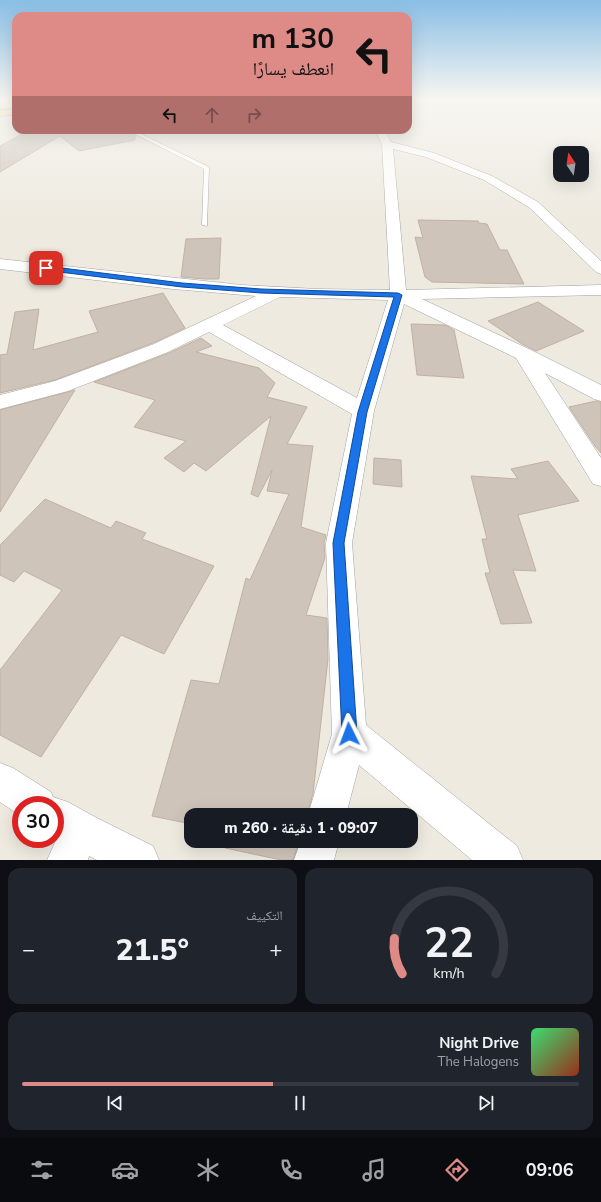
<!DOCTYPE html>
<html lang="ar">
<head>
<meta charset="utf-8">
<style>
	:root { --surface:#171b24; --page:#20242c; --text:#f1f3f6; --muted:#9ea1a6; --line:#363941; --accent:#de8b87 }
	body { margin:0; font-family:"Nunito Sans","Noto Naskh Arabic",sans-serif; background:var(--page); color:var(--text); direction:rtl; height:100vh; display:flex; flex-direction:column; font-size:15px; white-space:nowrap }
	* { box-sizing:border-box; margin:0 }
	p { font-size:13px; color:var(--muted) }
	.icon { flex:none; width:22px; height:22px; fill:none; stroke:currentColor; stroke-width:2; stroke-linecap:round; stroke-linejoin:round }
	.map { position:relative; height:860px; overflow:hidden; direction:ltr }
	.details { display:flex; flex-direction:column; gap:8px; padding:8px; background:#0d0f14; flex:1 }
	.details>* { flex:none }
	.guide { position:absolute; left:12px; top:12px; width:400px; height:122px; border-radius:12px; box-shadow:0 4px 16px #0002; direction:rtl; background:#de8b87; color:#111; overflow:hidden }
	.needle { width:26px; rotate:347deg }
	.buttons { position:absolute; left:553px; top:146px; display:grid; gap:8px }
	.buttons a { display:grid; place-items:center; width:36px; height:36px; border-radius:8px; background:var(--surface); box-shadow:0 4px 16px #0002; font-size:20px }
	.speed { position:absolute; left:12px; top:796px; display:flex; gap:8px; font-size:20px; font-weight:700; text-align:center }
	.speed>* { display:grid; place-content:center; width:52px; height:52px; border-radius:50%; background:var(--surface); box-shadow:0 4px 16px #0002; line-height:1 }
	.speed .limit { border:6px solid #d22; background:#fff; color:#111 }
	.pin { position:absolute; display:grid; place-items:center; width:34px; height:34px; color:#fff; margin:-17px; border-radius:8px; box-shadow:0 2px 6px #0006 }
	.me { position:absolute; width:44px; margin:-22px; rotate:357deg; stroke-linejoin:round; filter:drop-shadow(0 0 3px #0008) }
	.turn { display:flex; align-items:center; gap:14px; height:84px; padding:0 12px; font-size:18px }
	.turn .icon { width:52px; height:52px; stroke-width:2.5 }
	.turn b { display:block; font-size:28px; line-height:34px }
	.lanes { display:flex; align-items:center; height:38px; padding:0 12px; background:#0003; justify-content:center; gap:20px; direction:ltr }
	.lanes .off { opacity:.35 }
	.big { font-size:30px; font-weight:800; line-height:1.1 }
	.details .widget { flex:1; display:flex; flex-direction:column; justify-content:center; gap:6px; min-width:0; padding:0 14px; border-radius:12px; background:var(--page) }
	.details .dial { align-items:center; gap:0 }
	.dial svg { height:104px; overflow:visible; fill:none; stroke:var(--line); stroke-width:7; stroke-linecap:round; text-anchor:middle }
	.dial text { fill:var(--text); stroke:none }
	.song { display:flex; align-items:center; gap:12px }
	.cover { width:48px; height:48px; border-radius:6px; background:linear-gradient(135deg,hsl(140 70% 55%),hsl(10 70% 35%)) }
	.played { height:4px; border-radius:2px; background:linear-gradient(90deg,var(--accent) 45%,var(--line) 45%) }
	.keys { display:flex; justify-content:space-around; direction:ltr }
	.heat { display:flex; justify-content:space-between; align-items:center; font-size:22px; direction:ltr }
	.details .tiles { flex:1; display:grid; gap:8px; grid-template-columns:1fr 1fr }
	.widget:last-child { grid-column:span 2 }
	.trip { position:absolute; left:184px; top:808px; width:234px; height:40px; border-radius:12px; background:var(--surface); box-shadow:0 4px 16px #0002; font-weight:800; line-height:40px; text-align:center; direction:rtl }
	.tabs { display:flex; height:64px; justify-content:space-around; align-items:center; background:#090b0e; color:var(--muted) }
	.tabs .icon { width:28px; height:28px }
	.tabs .active { color:var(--accent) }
	.tabs b { font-size:18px; color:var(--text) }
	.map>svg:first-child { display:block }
	.building { fill:#cec4b9; stroke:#c1b1a1 }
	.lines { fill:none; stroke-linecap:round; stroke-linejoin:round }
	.service-casing { stroke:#a3a3a3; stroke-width:1 }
	.minor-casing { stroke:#a3a3a3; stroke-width:1 }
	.primary-casing { stroke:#936b00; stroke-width:1 }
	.service { fill:#fff; fill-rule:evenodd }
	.minor { fill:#fff; fill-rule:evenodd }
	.primary { fill:#ffd794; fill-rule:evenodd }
	.route { fill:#1a73e8; stroke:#114b97 }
</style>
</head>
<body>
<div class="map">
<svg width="601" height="860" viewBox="0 0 601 860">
	<rect width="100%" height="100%" fill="#eeeae0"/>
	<!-- building -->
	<path class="building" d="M 29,130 L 126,130 L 135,135 L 135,140 L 79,151 L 60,136 L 0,172 L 0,146 Z
		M 418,220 L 478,221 L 479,223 L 487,224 L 500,250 L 507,250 L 524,284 L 432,282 L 425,277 L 415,237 L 423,238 Z
		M 221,238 L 219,279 L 205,279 L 181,277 L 186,239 Z
		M 163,293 L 185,328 L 153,343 L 55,380 L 0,393 L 0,355 L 7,354 L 15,312 L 39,309 L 33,350 L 98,332 L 89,311 Z
		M 538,302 L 584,331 L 536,351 L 522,344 L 488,321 Z
		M 411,324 L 445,325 L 454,330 L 464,378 L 417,375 Z
		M 201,338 L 212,346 L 196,352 L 259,368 L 275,383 L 267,397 L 307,407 L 287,444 L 313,446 L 301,527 L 326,535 L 324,543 L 325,558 L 306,615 L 327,618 L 328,659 L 313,794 L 307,815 L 191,815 L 191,824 L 152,816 L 191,680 L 219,684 L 246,578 L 250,580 L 289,494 L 267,491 L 272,470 L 258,497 L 251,494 L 271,416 L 206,471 L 194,463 L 184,472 L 164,458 L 186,441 L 134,427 L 155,400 L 94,382 L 169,353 Z
		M 75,390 L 0,512 L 0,410 Z
		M 596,401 L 601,402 L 601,453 L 595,446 L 569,407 Z
		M 374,458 L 401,460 L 402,487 L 373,484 Z
		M 548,461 L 579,501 L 518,515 L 536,571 L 513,570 L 532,623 L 501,624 L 485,573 L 490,573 L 482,539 L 487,539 L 471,476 L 518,479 L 511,469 Z
		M 45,499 L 111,528 L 116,521 L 146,533 L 142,539 L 214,566 L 164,654 L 121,635 L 41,757 L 0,735 L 0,670 L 62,590 L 24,571 L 14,582 L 0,575 L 0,545 Z
		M 227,841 L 299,841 L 293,860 L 281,860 L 225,848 Z"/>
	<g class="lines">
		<!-- service casing -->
		<g class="service-casing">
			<path id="service" d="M 127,130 L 133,130 L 209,167 L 207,226 L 202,225 L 204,169 Z"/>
		</g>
		<!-- minor casing -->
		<g class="minor-casing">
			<path id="minor" d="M 375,130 L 385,130 L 391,142 L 434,153 L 492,176 L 538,202 L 601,261 L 601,274 L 596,272 L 530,208 L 484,180 L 426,157 L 393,149 L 406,290 L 601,285 L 601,295 L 422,299 L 531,350 L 601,385 L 601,401 L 594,399 L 545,373 L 601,458 L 601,486 L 593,484 L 516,358 L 404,304 L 374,411 L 352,543 L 366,725 L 517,846 L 523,860 L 472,860 L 359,765 L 346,815 L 308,815 L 332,734 L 326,543 L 352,414 L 209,332 L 168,352 L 68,391 L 0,409 L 0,395 L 55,381 L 154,344 L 256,296 L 173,289 L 0,269 L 0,259 L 242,285 L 318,289 L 390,290 L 382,144 ZM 280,297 L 388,300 L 357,398 L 223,325 Z
				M 0,763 L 13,768 L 51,792 L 53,797 L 68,802 L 95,817 L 153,846 L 159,860 L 97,860 L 89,856 L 88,860 L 47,860 L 57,838 L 55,837 L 55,805 L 21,805 L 21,816 L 0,802 Z
				M 301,841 L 339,841 L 334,860 L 294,860 Z"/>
		</g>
		<!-- primary casing -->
		<g class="primary-casing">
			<path id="primary" d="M 16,109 L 16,115 L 0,116 L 0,110 Z"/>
		</g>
		<!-- service -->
		<use href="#service" class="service"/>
		<!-- minor -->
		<use href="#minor" class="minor"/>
		<!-- primary -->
		<use href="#primary" class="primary"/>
	</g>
	<!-- sky -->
	<linearGradient id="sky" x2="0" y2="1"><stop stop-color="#89bee5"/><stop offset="0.45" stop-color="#f7f6f1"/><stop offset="1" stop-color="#f7f6f1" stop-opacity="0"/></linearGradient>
	<rect width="601" height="220" fill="url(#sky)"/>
	<!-- route -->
	<path class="route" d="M 46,266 L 182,283 L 261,289 L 398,293 L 402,295 L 367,412 L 344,543 L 357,734 L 354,739 L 349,741 L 344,739 L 342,734 L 333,543 L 358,412 L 394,297 L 261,293 L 182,287 L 43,270 L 43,268 Z"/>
</svg>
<div class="buttons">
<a><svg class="needle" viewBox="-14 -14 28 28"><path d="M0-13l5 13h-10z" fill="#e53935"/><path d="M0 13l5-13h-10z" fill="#9ea1a6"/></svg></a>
</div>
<div class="speed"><div class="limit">30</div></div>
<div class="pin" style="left:46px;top:268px;background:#d93025"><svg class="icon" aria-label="arrive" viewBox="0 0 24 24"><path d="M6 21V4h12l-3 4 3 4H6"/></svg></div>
<svg class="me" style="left:349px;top:734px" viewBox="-20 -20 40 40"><path d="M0-17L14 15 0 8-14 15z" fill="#1a73e8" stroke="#fff" stroke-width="4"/></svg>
<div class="trip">09:07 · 1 دقيقة · 260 m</div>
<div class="guide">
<div class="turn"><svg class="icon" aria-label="left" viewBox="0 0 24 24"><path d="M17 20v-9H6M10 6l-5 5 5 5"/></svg><div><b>130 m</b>انعطف يسارًا</div></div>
<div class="lanes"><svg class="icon" aria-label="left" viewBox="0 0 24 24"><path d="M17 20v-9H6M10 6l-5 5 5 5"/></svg><svg class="icon off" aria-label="ahead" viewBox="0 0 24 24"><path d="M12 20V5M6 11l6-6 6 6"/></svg><svg class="icon off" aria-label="right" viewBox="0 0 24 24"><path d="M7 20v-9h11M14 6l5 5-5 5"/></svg></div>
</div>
</div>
<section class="details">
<div class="tiles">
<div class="widget dial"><svg viewBox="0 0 100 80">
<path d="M14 69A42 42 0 1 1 86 69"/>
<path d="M14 69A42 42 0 0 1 8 42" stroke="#de8b87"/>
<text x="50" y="56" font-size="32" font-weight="700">22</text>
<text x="50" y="72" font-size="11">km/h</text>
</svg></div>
<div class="widget"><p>التكييف</p>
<div class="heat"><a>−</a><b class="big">21.5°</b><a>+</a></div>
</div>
<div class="widget">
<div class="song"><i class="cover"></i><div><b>Night Drive</b><p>The Halogens</p></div></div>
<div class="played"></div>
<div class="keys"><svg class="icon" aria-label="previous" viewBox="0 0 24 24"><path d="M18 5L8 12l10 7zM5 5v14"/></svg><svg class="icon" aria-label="pause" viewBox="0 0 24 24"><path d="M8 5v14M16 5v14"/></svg><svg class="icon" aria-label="next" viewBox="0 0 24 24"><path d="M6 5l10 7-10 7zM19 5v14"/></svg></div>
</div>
</div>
</section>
<nav class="tabs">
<b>09:06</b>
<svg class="icon active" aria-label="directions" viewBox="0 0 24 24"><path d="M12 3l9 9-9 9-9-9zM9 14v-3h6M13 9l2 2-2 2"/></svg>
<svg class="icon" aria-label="music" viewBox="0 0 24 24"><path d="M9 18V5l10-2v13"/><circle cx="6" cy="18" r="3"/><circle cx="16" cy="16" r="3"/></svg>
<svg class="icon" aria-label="phone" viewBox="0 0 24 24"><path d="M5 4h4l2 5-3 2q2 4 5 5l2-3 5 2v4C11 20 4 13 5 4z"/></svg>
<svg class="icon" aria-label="climate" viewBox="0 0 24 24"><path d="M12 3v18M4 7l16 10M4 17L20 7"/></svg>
<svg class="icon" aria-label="car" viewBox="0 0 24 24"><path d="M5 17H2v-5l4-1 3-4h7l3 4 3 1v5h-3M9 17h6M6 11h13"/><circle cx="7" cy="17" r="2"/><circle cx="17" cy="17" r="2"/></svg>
<svg class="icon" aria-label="filters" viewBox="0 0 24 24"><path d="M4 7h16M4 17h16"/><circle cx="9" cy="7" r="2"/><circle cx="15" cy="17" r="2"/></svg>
</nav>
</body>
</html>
